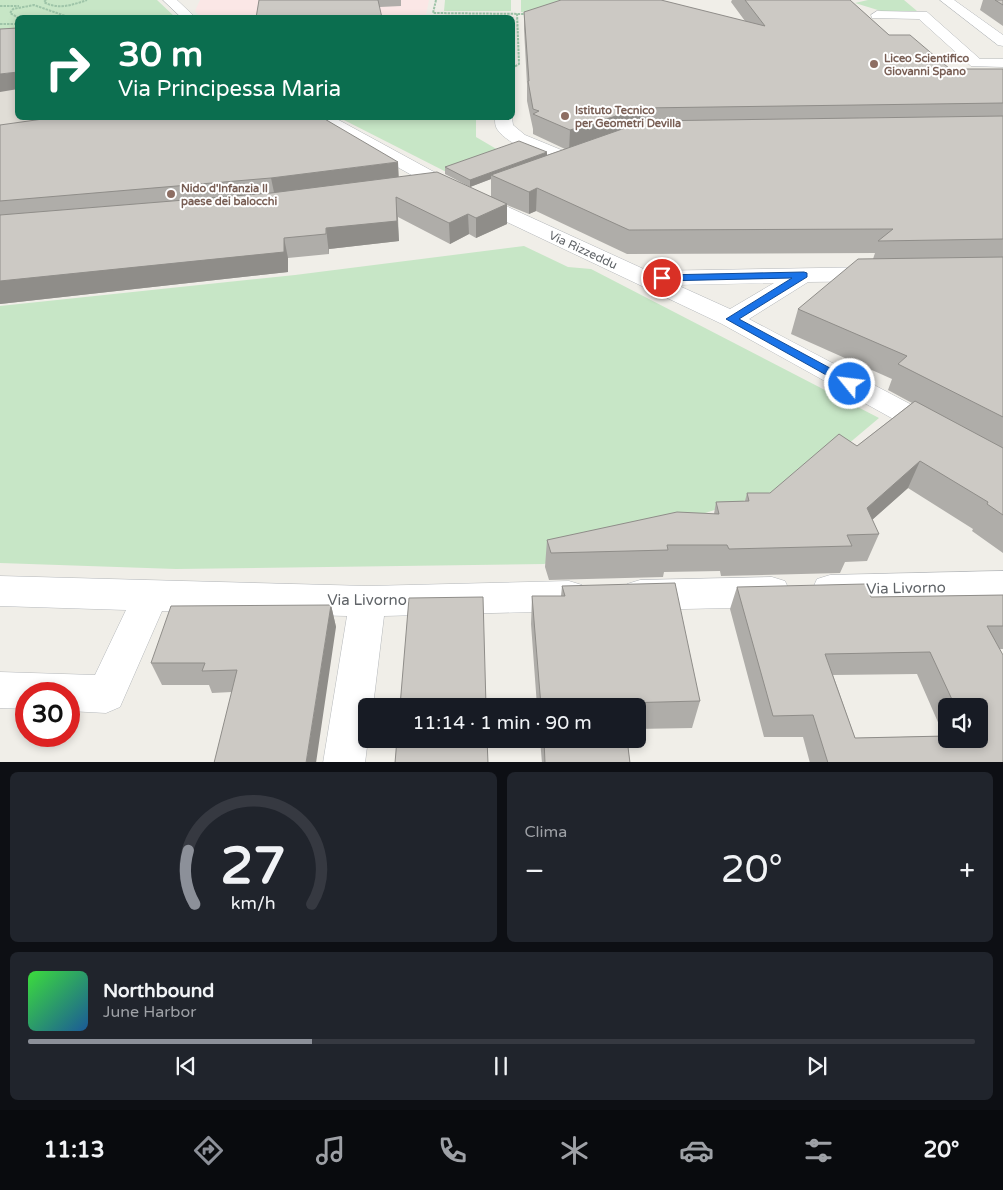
<!DOCTYPE html>
<html lang="it">
<head>
<meta charset="utf-8">
<style>
	:root { --surface:#171b24; --page:#20242c; --text:#f1f3f6; --muted:#9ea1a6; --line:#363941; --accent:#8c9099 }
	body { margin:0; font-family:"Varela Round",sans-serif; background:var(--page); color:var(--text); height:100vh; display:flex; flex-direction:column; font-size:19px; white-space:nowrap }
	* { box-sizing:border-box; margin:0 }
	p { font-size:16px; color:var(--muted) }
	.icon { flex:none; width:28px; height:28px; fill:none; stroke:currentColor; stroke-width:2; stroke-linecap:round; stroke-linejoin:round }
	.map { position:relative; height:762px; overflow:hidden }
	.drawer { display:flex; flex-direction:column; gap:10px; padding:10px; background:#0d0f14; flex:1 }
	.drawer>* { flex:none }
	.hud { position:absolute; left:15px; top:15px; width:500px; height:105px; border-radius:8px; box-shadow:0 2px 8px #0003; background:#0b6e4f; color:#fff; overflow:hidden }
	.buttons { position:absolute; left:938px; top:698px; display:grid; gap:10px }
	.buttons a { display:grid; place-items:center; width:50px; height:50px; border-radius:8px; background:var(--surface); box-shadow:0 2px 8px #0003; font-size:25px }
	.speed { position:absolute; left:15px; top:682px; display:flex; gap:10px; font-size:25px; font-weight:700; text-align:center }
	.speed>* { display:grid; place-content:center; width:65px; height:65px; border-radius:50%; background:var(--surface); box-shadow:0 2px 8px #0003; line-height:1 }
	.speed .limit { border:8px solid #d22; background:#fff; color:#111 }
	.pin { position:absolute; display:grid; place-items:center; width:42px; height:42px; color:#fff; margin:-21px; border:2px solid #fff; border-radius:50%; box-shadow:0 1px 5px #0007 }
	.me { position:absolute; width:55px; margin:-28px; rotate:299deg; stroke-linejoin:round; filter:drop-shadow(0 0 4px #0008) }
	.turn { display:flex; align-items:center; gap:18px; height:105px; padding:0 20px; font-size:22px }
	.turn .icon { width:65px; height:65px; stroke-width:2.5 }
	.turn b { display:block; font-size:35px; line-height:42px }
	.big { font-size:38px; font-weight:600; line-height:1.1 }
	.drawer .card { flex:1; display:flex; flex-direction:column; justify-content:center; gap:8px; min-width:0; padding:0 18px; border-radius:8px; background:var(--page) }
	.drawer .dial { align-items:center; gap:0 }
	.dial svg { height:130px; overflow:visible; fill:none; stroke:var(--line); stroke-width:7; stroke-linecap:round; text-anchor:middle }
	.dial text { fill:var(--text); stroke:none }
	.song { display:flex; align-items:center; gap:15px }
	.cover { width:60px; height:60px; border-radius:8px; background:linear-gradient(135deg,hsl(120 70% 55%),hsl(210 70% 35%)) }
	.played { height:5px; border-radius:2px; background:linear-gradient(90deg,var(--accent) 30%,var(--line) 30%) }
	.keys { display:flex; justify-content:space-around; direction:ltr }
	.heat { display:flex; justify-content:space-between; align-items:center; font-size:28px; direction:ltr }
	.drawer .tiles { flex:1; display:grid; gap:10px; grid-template-columns:1fr 1fr }
	.card:last-child { grid-column:span 2 }
	.trip { position:absolute; left:358px; top:698px; width:288px; height:50px; border-radius:8px; background:var(--surface); box-shadow:0 2px 8px #0003; font-weight:600; line-height:50px; text-align:center }
	.tabs { display:flex; height:80px; justify-content:space-around; align-items:center; background:#090b0e; color:var(--muted) }
	.tabs .icon { width:35px; height:35px }
	.tabs .on { color:var(--accent) }
	.tabs b { font-size:22px; color:var(--text) }
	.map>svg:first-child { display:block }
	.education { fill:#e0ddd6 }
	.medical { fill:#fbe7e6 }
	.green { fill:#c7e6c6 }
	.lines { fill:none; stroke-linecap:round; stroke-linejoin:round }
	.minor-casing { stroke:#b5b8bb; stroke-width:1 }
	.path { stroke:#9ec4a8; stroke-width:2; stroke-dasharray:2.5 1; stroke-linecap:butt }
	.minor { fill:#fff; fill-rule:evenodd }
	.wall { fill:#afada9; fill-rule:evenodd }
	.shaded-wall { fill:#8f8d89 }
	.building { fill:#ccc9c4; stroke:#8f8d89; fill-rule:evenodd }
	.route { fill:#1a73e8; stroke:#114b97 }
	.education-dot { fill:#8d6e63; stroke:#fff; stroke-width:2 }
	.labels { text-anchor:middle; stroke-width:4; stroke-linejoin:round; paint-order:stroke }
	.far-education-label { font-size:11px; font-weight:bold; fill:#785e54; stroke:#fff; text-anchor:start }
	.street-label { font-size:12px; fill:#5f6367; stroke:#fff }
	.near-street-label { font-size:15px; fill:#5f6367; stroke:#fff }
</style>
</head>
<body>
<div class="map">
<svg width="1003" height="763" viewBox="0 0 1003 763">
	<rect width="100%" height="100%" fill="#f0eee8"/>
	<!-- education -->
	<path class="education" d="M 17,41 L 18,118 L 58,118 L 0,126 L 0,43 Z"/>
	<!-- medical -->
	<path class="medical" d="M 200,0 L 429,0 L 426,15 L 433,15 L 433,18 L 202,18 L 195,11 Z"/>
	<!-- green -->
	<path class="green" d="M 0,0 L 157,0 L 175,17 L 18,18 L 17,41 L 0,43 Z
		M 445,0 L 511,0 L 511,11 L 444,11 Z
		M 521,0 L 592,0 L 543,16 L 521,12 Z
		M 868,0 L 904,0 L 917,11 L 881,11 L 855,3 Z
		M 340,118 L 476,118 L 476,137 L 505,154 L 468,183 Z
		M 524,246 L 568,267 L 591,269 L 879,418 L 803,482 L 544,564 L 176,569 L 0,563 L 0,306 L 295,275 Z"/>
	<g class="lines">
		<!-- minor casing -->
		<g class="minor-casing">
			<path id="minor" d="M 163,0 L 177,0 L 196,18 L 182,18 Z
				M 940,0 L 954,0 L 1003,35 L 1003,46 L 998,45 Z
				M 877,11 L 927,12 L 980,59 L 1003,59 L 1003,67 L 971,66 L 919,19 L 872,18 L 871,15 Z
				M 314,118 L 335,118 L 447,179 L 648,271 L 877,267 L 885,269 L 889,274 L 885,279 L 877,281 L 808,282 L 749,319 L 944,422 L 949,429 L 944,436 L 934,439 L 924,436 L 722,324 L 433,187 L 317,122 ZM 774,283 L 730,309 L 677,285 Z
				M 495,118 L 512,118 L 513,125 L 525,135 L 576,156 L 578,160 L 576,164 L 569,166 L 562,164 C 544,156 508,146 497,129 C 495,126 495,122 495,118 Z
				M 1003,571 L 1003,601 L 830,605 L 817,601 L 812,590 L 817,579 L 830,575 Z
				M 0,576 L 368,586 L 569,581 L 582,585 L 587,596 L 582,607 L 569,611 L 384,616 L 373,706 L 366,706 L 366,739 L 368,739 L 365,763 L 323,763 L 347,616 L 162,611 L 120,707 L 106,713 L 69,711 L 69,694 L 26,694 L 26,709 L 0,708 L 0,672 L 95,675 L 126,610 L 0,606 Z
				M 772,577 L 785,581 L 790,592 L 785,603 L 772,607 L 640,610 L 627,606 L 622,595 L 627,584 L 640,580 Z"/>
		</g>
		<!-- path -->
		<path class="path" d="M 46,0 L 44,2 C 57,10 73,5 87,0
			M 436,0 L 433,13 L 526,14
			M 0,6 L 19,6
			M 19,18 L 10,13 L 13,9 L 34,5 L 71,18
			M 0,24 L 18,24
			M 512,68 L 519,64 L 517,13"/>
		<!-- minor -->
		<use href="#minor" class="minor"/>
	</g>
	<!-- wall -->
	<path class="wall" d="M 259,0 L 401,0 L 401,6 L 380,7 Z
		M 732,0 L 850,0 L 889,35 L 950,69 L 1003,69 L 1003,553 L 972,531 L 973,529 L 908,488 L 872,520 L 879,534 L 867,561 L 845,562 L 840,573 L 721,576 L 720,571 L 664,572 L 663,577 L 549,580 L 545,567 L 547,540 L 714,514 L 716,502 L 745,501 L 747,493 L 770,493 L 857,446 L 912,403 L 888,390 L 892,379 L 791,334 L 798,309 L 873,259 L 875,253 L 627,254 L 536,211 L 529,214 L 507,205 L 507,224 L 476,238 L 469,234 L 450,244 L 398,217 L 399,241 L 329,249 L 329,254 L 288,258 L 288,272 L 0,304 L 0,125 L 399,177 L 491,197 L 491,179 L 470,187 L 445,174 L 445,167 L 547,155 L 565,149 L 533,134 L 533,129 L 527,101 L 527,84 L 524,29 L 524,12 L 745,21 L 731,2 Z
		M 983,0 L 1003,0 L 1003,26 L 980,10 Z
		M 562,586 L 700,701 L 692,728 L 636,729 L 636,706 L 537,706 L 531,624 L 532,596 L 561,596 Z
		M 737,587 L 871,597 L 1003,595 L 1003,649 L 1000,649 L 1003,763 L 810,763 L 803,737 L 764,737 L 730,609 ZM 917,674 L 944,736 L 855,738 L 833,675 ZM 946,706 L 979,706 L 979,739 L 946,739 Z
		M 331,605 L 336,627 L 232,692 L 212,693 L 209,685 L 162,685 L 151,663 Z
		M 540,739 L 627,739 L 630,763 L 542,763 Z"/>
	<!-- shaded-wall -->
	<path class="shaded-wall" d="M 18,72 L 18,89 L 0,92 L 0,74 Z
		M 642,108 L 640,128 L 569,151 L 570,130 Z
		M 547,152 L 547,159 L 491,175 L 491,179 L 470,187 L 470,180 Z
		M 398,162 L 399,181 L 275,197 L 271,178 Z
		M 537,188 L 536,211 L 529,214 L 529,192 Z
		M 396,197 L 399,241 L 329,249 L 329,254 L 326,228 Z
		M 507,204 L 507,224 L 476,238 L 476,218 Z
		M 468,214 L 469,234 L 450,244 L 449,223 Z
		M 284,238 L 288,258 L 288,272 L 0,304 L 0,281 Z
		M 920,461 L 908,488 L 855,535 L 867,508 Z
		M 331,605 L 336,627 L 316,763 L 306,763 Z"/>
	<!-- building -->
	<path class="building" d="M 259,0 L 378,0 L 382,18 L 256,18 Z
		M 561,0 L 661,0 L 765,26 L 745,0 L 850,0 L 889,35 L 910,35 L 950,69 L 1003,69 L 1003,103 L 642,108 L 570,130 L 533,114 L 539,111 L 533,109 L 528,81 L 529,81 L 524,12 Z
		M 995,0 L 1003,0 L 1003,5 Z
		M 18,28 L 18,72 L 0,74 L 0,29 Z
		M 1003,116 L 1003,239 L 878,241 L 893,229 L 629,230 L 537,188 L 529,192 L 491,175 L 645,121 Z
		M 50,118 L 323,118 L 398,162 L 271,178 L 0,201 L 0,125 Z
		M 519,141 L 547,152 L 470,180 L 445,167 Z
		M 437,172 L 507,204 L 476,218 L 468,214 L 449,223 L 396,197 L 397,221 L 326,228 L 326,234 L 284,238 L 284,252 L 0,281 L 0,215 L 271,193 Z
		M 1003,257 L 1003,417 L 898,364 L 907,356 L 798,309 L 858,259 Z
		M 915,401 L 1003,448 L 1003,515 L 987,504 L 988,502 L 920,461 L 867,508 L 879,534 L 847,535 L 852,546 L 729,549 L 727,545 L 667,545 L 668,550 L 551,553 L 547,540 L 677,512 L 719,514 L 716,502 L 749,501 L 747,493 L 770,493 L 839,434 L 857,446 Z
		M 675,583 L 700,701 L 622,703 L 623,706 L 541,706 L 532,596 L 565,596 L 562,586 Z
		M 865,584 L 871,597 L 1003,595 L 1003,626 L 987,626 L 1003,655 L 1003,763 L 828,763 L 813,715 L 773,716 L 737,587 ZM 930,652 L 955,706 L 979,706 L 979,739 L 946,739 L 946,736 L 855,738 L 825,654 Z
		M 483,597 L 486,706 L 400,706 L 409,598 Z
		M 331,605 L 306,763 L 214,763 L 237,670 L 202,671 L 205,663 L 151,663 L 171,606 Z
		M 397,739 L 487,739 L 488,763 L 395,763 Z
		M 544,739 L 627,739 L 630,763 L 545,763 Z"/>
	<!-- route -->
	<path class="route" d="M 804,272 L 807,273 L 807,277 L 739,319 L 854,381 L 856,384 L 854,386 L 846,386 L 726,319 L 792,278 L 662,281 L 657,278 L 662,275 Z"/>
	<!-- markers -->
	<g class="education-dot">
		<circle cx="874" cy="64" r="5"/>
		<circle cx="565" cy="116" r="5"/>
		<circle cx="171" cy="194" r="5"/>
	</g>
	<g class="labels">
		<!-- far-education labels -->
		<g class="far-education-label">
			<text x="884" y="62">Liceo Scientifico<tspan x="884" dy="13">Giovanni Spano</tspan></text>
			<text x="575" y="114">Istituto Tecnico<tspan x="575" dy="13">per Geometri Devilla</tspan></text>
			<text x="181" y="192">Nido d'Infanzia Il<tspan x="181" dy="13">paese dei balocchi</tspan></text>
		</g>
		<!-- street labels -->
		<g class="street-label">
			<text transform="translate(583 250) rotate(25)" y="4">Via Rizzeddu</text>
		</g>
		<!-- near-street labels -->
		<g class="near-street-label">
			<text transform="translate(906 588) rotate(-1)" y="5">Via Livorno</text>
			<text x="367" y="605">Via Livorno</text>
		</g>
	</g>
</svg>
<div class="buttons">
<a><svg class="icon" aria-label="sound" viewBox="0 0 24 24"><path d="M4 9h4l5-4v14l-5-4H4zM17 9q2 3 0 6"/></svg></a>
</div>
<div class="speed"><div class="limit">30</div></div>
<div class="pin" style="left:662px;top:278px;background:#d93025"><svg class="icon" aria-label="arrive" viewBox="0 0 24 24"><path d="M6 21V4h12l-3 4 3 4H6"/></svg></div>
<svg class="me" style="left:850px;top:384px" viewBox="-20 -20 40 40"><circle r="17" fill="#1a73e8" stroke="#fff" stroke-width="3"/><path d="M0-11L8 9 0 5-8 9z" fill="#fff"/></svg>
<div class="trip">11:14 · 1 min · 90 m</div>
<div class="hud">
<div class="turn"><svg class="icon" aria-label="right" viewBox="0 0 24 24"><path d="M7 20v-9h11M14 6l5 5-5 5"/></svg><div><b>30 m</b>Via Principessa Maria</div></div>
</div>
</div>
<section class="drawer">
<div class="tiles">
<div class="card dial"><svg viewBox="0 0 100 80">
<path d="M14 69A42 42 0 1 1 86 69"/>
<path d="M14 69A42 42 0 0 1 10 36" stroke="#8c9099"/>
<text x="50" y="56" font-size="32" font-weight="700">27</text>
<text x="50" y="72" font-size="11">km/h</text>
</svg></div>
<div class="card"><p>Clima</p>
<div class="heat"><a>−</a><b class="big">20°</b><a>+</a></div>
</div>
<div class="card">
<div class="song"><i class="cover"></i><div><b>Northbound</b><p>June Harbor</p></div></div>
<div class="played"></div>
<div class="keys"><svg class="icon" aria-label="previous" viewBox="0 0 24 24"><path d="M18 5L8 12l10 7zM5 5v14"/></svg><svg class="icon" aria-label="pause" viewBox="0 0 24 24"><path d="M8 5v14M16 5v14"/></svg><svg class="icon" aria-label="next" viewBox="0 0 24 24"><path d="M6 5l10 7-10 7zM19 5v14"/></svg></div>
</div>
</div>
</section>
<nav class="tabs">
<b>11:13</b>
<svg class="icon on" aria-label="directions" viewBox="0 0 24 24"><path d="M12 3l9 9-9 9-9-9zM9 14v-3h6M13 9l2 2-2 2"/></svg>
<svg class="icon" aria-label="music" viewBox="0 0 24 24"><path d="M9 18V5l10-2v13"/><circle cx="6" cy="18" r="3"/><circle cx="16" cy="16" r="3"/></svg>
<svg class="icon" aria-label="phone" viewBox="0 0 24 24"><path d="M5 4h4l2 5-3 2q2 4 5 5l2-3 5 2v4C11 20 4 13 5 4z"/></svg>
<svg class="icon" aria-label="climate" viewBox="0 0 24 24"><path d="M12 3v18M4 7l16 10M4 17L20 7"/></svg>
<svg class="icon" aria-label="car" viewBox="0 0 24 24"><path d="M5 17H2v-5l4-1 3-4h7l3 4 3 1v5h-3M9 17h6M6 11h13"/><circle cx="7" cy="17" r="2"/><circle cx="17" cy="17" r="2"/></svg>
<svg class="icon" aria-label="filters" viewBox="0 0 24 24"><path d="M4 7h16M4 17h16"/><circle cx="9" cy="7" r="2"/><circle cx="15" cy="17" r="2"/></svg>
<b>20°</b>
</nav>
</body>
</html>
